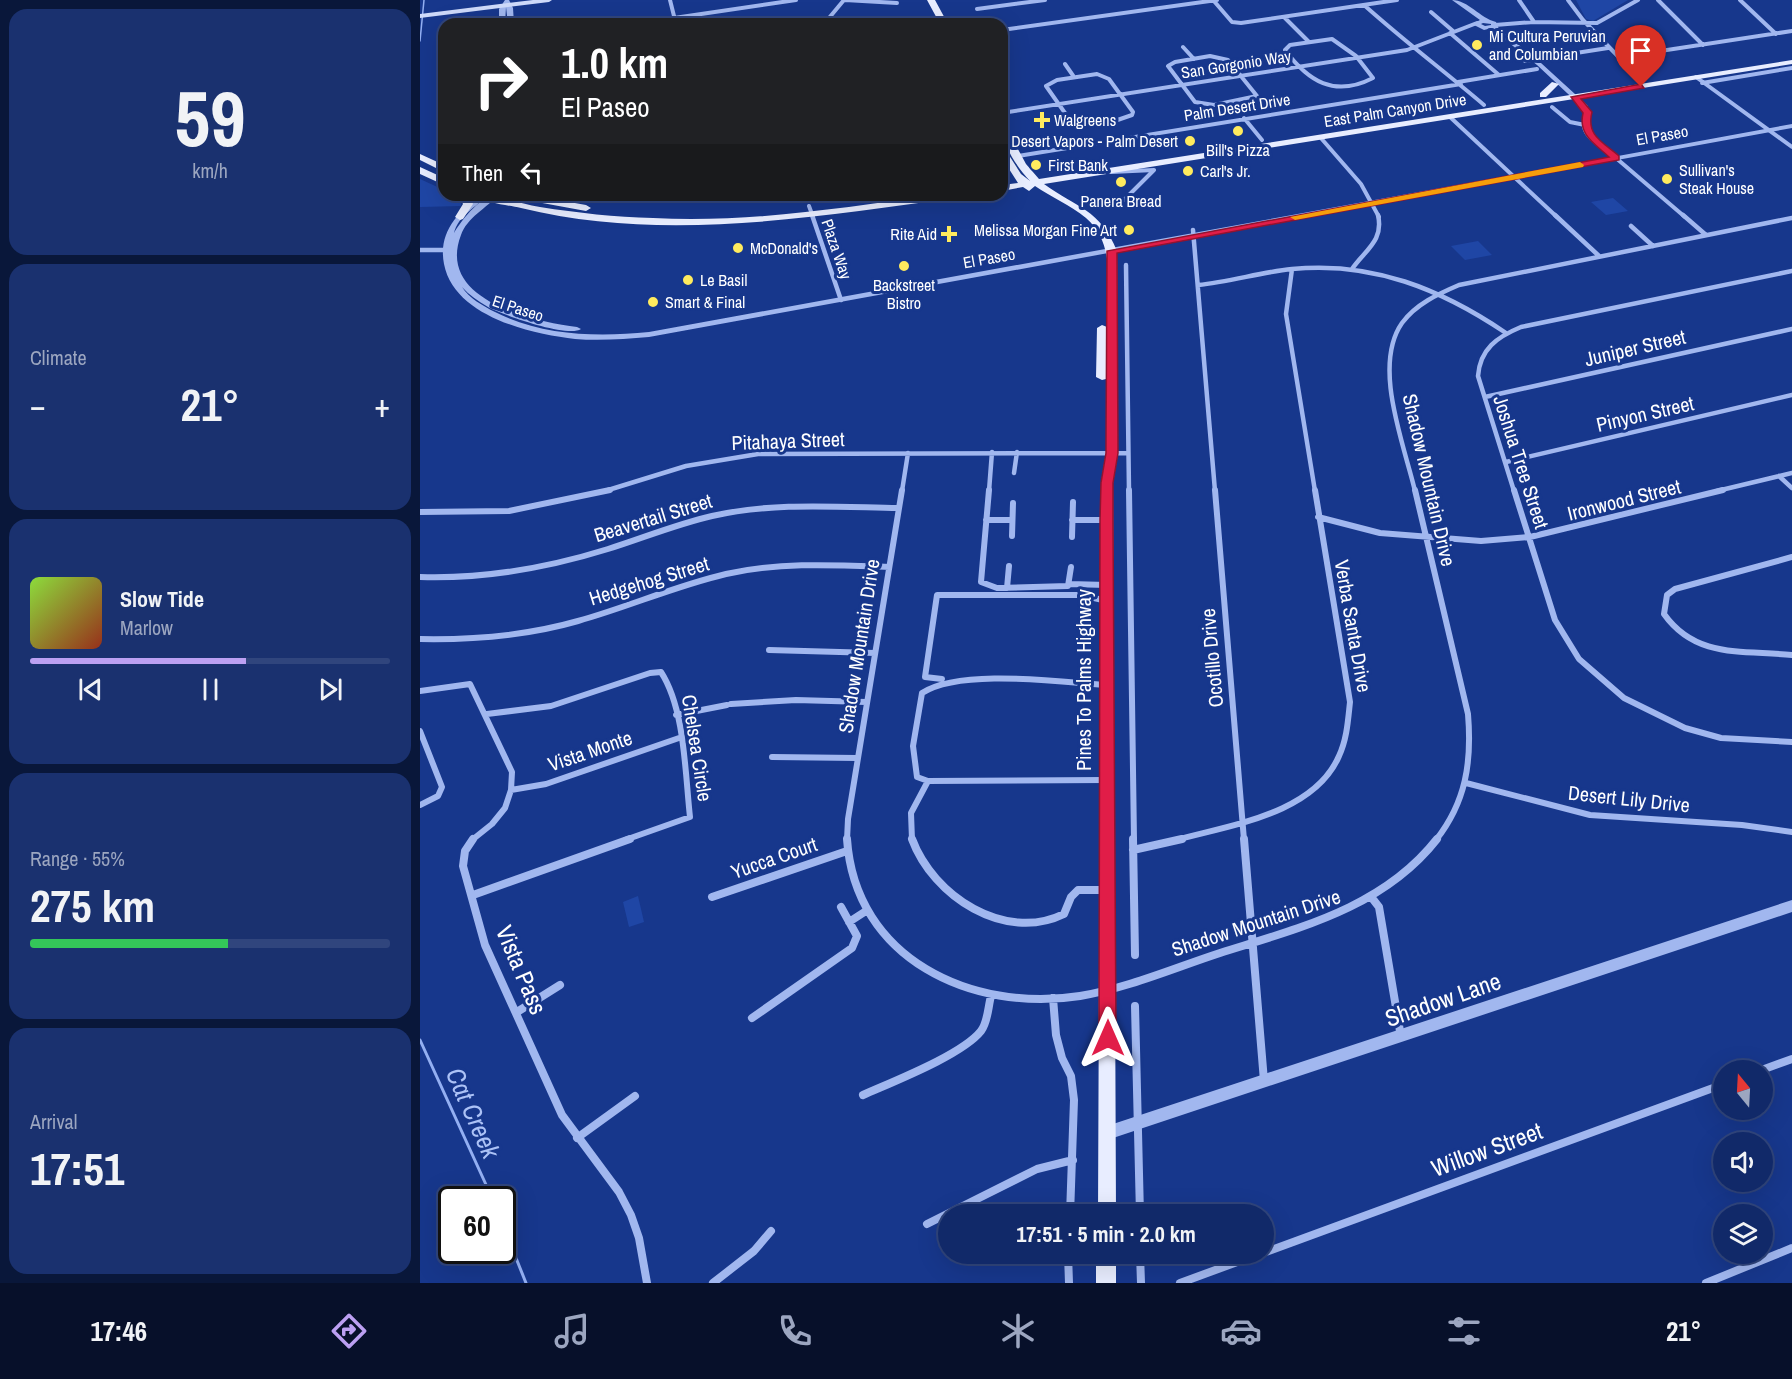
<!DOCTYPE html>
<html lang="en">
<head>
<meta charset="utf-8">
<style>
	:root { --surface:#112969; --page:#1a316f; --text:#f1f3f6; --muted:#9ca6c0; --line:#30457d; --accent:#bca0f2 }
	body { margin:0; font-family:"Archivo Narrow",sans-serif; background:var(--page); color:var(--text); height:100vh; display:flex; flex-direction:column; font-size:22px; white-space:nowrap }
	* { box-sizing:border-box; margin:0 }
	p { font-size:20px; color:var(--muted) }
	.icon { flex:none; width:33px; height:33px; fill:none; stroke:currentColor; stroke-width:2; stroke-linecap:round; stroke-linejoin:round }
	.map { position:relative; flex:1; overflow:hidden }
	.sheet { display:flex; flex-direction:column; gap:9px; padding:9px; background:#09173a; width:420px }
	.sheet>* { flex:none }
	.guide { position:absolute; left:18px; top:18px; width:570px; height:183px; border-radius:18px; box-shadow:0 6px 24px #0002,0 0 0 2px var(--line); background:#202124; color:#fff; overflow:hidden }
	.needle { width:39px; rotate:342deg }
	.fabs { position:absolute; left:1293px; top:1060px; display:grid; gap:12px }
	.fabs a { display:grid; place-items:center; width:60px; height:60px; border-radius:50%; background:var(--surface); box-shadow:0 6px 24px #0002,0 0 0 2px var(--line); font-size:30px }
	.speed { position:absolute; left:18px; top:1186px; display:flex; gap:12px; font-size:30px; font-weight:700; text-align:center }
	.speed>* { display:grid; place-content:center; width:78px; height:78px; border-radius:50%; background:var(--surface); box-shadow:0 6px 24px #0002,0 0 0 2px var(--line); line-height:1 }
	.speed .limit { border:3px solid #111; border-radius:9px; background:#fff; color:#111 }
	.pin { position:absolute; display:grid; place-items:center; width:51px; height:51px; color:#fff; margin:-62px -26px; border-radius:50% 50% 50% 0; rotate:-45deg; box-shadow:0 0 6px #0007 }
	.pin .icon { rotate:45deg }
	.me { position:absolute; width:66px; margin:-33px; rotate:0deg; stroke-linejoin:round; filter:drop-shadow(0 0 4px #0008) }
	.turn { display:flex; align-items:center; gap:21px; height:126px; padding:0 24px; font-size:27px }
	.turn .icon { width:78px; height:78px; stroke-width:2.5 }
	.turn b { display:block; font-size:42px; line-height:51px }
	.then { display:flex; align-items:center; height:57px; padding:0 24px; background:#0003; gap:12px; font-size:22px }
	.big { font-size:45px; font-weight:800; line-height:1.1 }
	.sheet .card { flex:1; display:flex; flex-direction:column; justify-content:center; gap:9px; min-width:0; padding:0 21px; border-radius:18px; background:var(--page) }
	.sheet .dial { align-items:center; gap:0 }
	.dial b { font-size:78px; line-height:1 }
	.song { display:flex; align-items:center; gap:18px }
	.cover { width:72px; height:72px; border-radius:9px; background:linear-gradient(135deg,hsl(90 70% 55%),hsl(10 70% 35%)) }
	.played { height:6px; border-radius:3px; background:linear-gradient(90deg,var(--accent) 60%,var(--line) 60%) }
	.keys { display:flex; justify-content:space-around; direction:ltr }
	.heat { display:flex; justify-content:space-between; align-items:center; font-size:33px; direction:ltr }
	.charge { height:9px; border-radius:4px; background:linear-gradient(90deg,#34c759 55%,var(--line) 0) }
	.trip { position:absolute; left:518px; top:1204px; width:336px; height:60px; border-radius:30px; background:var(--surface); box-shadow:0 6px 24px #0002,0 0 0 2px var(--line); font-weight:800; line-height:60px; text-align:center }
	.menu { display:flex; height:96px; justify-content:space-around; align-items:center; background:#07102a; color:var(--muted) }
	.menu .icon { width:42px; height:42px }
	.menu .on { color:var(--accent) }
	.menu b { font-size:27px; color:var(--text) }
	main { display:flex; flex:1; min-height:0 }
	.map>svg:first-child { display:block }
	.green { fill:#1f46a5 }
	.lines { fill:none; stroke-linecap:round; stroke-linejoin:round }
	.stream-far1 { stroke:#93aff2; stroke-width:1.5 }
	.stream { stroke:#93aff2; stroke-width:3 }
	.minor-far3 { stroke:#a1b7ef; stroke-width:4 }
	.minor-far2 { stroke:#a1b7ef; stroke-width:4.5 }
	.minor-far1 { stroke:#a1b7ef; stroke-width:6 }
	.minor { stroke:#a1b7ef; stroke-width:8 }
	.tertiary { fill:#a1b7ef; fill-rule:evenodd }
	.secondary { fill:#cedafa; fill-rule:evenodd }
	.primary { fill:#e8edff; fill-rule:evenodd }
	.route { fill:#e11d48; stroke:#92132f; stroke-width:1.5 }
	.slow { fill:#f59e0b }
	.poi-dot { fill:#ffeb5e; stroke:#17378c; stroke-width:2 }
	.labels { text-anchor:middle; stroke-width:6; stroke-linejoin:round; paint-order:stroke }
	.far-poi-label { font-size:16px; fill:#fff; stroke:#17378c; text-anchor:start }
	.far-street-label { font-size:16px; fill:#fff; stroke:#17378c }
	.street-label { font-size:20px; fill:#fff; stroke:#17378c }
	.near-street-label { font-size:24px; fill:#fff; stroke:#17378c }
	.near-water-label { font-size:26px; font-style:italic; fill:#acc2f6; stroke:#17378c }
</style>
</head>
<body>
<main>
<section class="sheet">
<div class="card dial"><b>59</b><p>km/h</p></div>
<div class="card"><p>Climate</p>
<div class="heat"><a>−</a><b class="big">21°</b><a>+</a></div>
</div>
<div class="card">
<div class="song"><i class="cover"></i><div><b>Slow Tide</b><p>Marlow</p></div></div>
<div class="played"></div>
<div class="keys"><svg class="icon" aria-label="previous" viewBox="0 0 24 24"><path d="M18 5L8 12l10 7zM5 5v14"/></svg><svg class="icon" aria-label="pause" viewBox="0 0 24 24"><path d="M8 5v14M16 5v14"/></svg><svg class="icon" aria-label="next" viewBox="0 0 24 24"><path d="M6 5l10 7-10 7zM19 5v14"/></svg></div>
</div>
<div class="card"><p>Range · 55%</p><b class="big">275 km</b><div class="charge"></div></div>
<div class="card"><p>Arrival</p><b class="big">17:51</b></div>
</section>
<div class="map">
<svg width="1372" height="1283" viewBox="0 0 1372 1283">
	<rect width="100%" height="100%" fill="#17378c"/>
	<!-- green -->
	<path class="green" d="M 1156,0 L 1208,0 L 1173,21 L 1166,19 Z
		M 0,179 L 24,190 L 24,195 L 41,196 L 41,206 L 0,207 Z
		M 1193,198 L 1208,211 L 1186,215 L 1171,202 Z
		M 1058,241 L 1072,255 L 1045,260 L 1031,246 Z
		M 218,896 L 224,922 L 209,927 L 203,902 Z"/>
	<g class="lines">
		<!-- stream-far1 -->
		<path class="stream-far1" d="M 0,41 L 4,0"/>
		<!-- stream -->
		<path class="stream" d="M 0,1040 L 73,1200
			M 82,1223 L 106,1283"/>
		<!-- minor-far3 -->
		<path class="minor-far3" d="M 250,0 L 256,24
			M 425,0 L 477,3
			M 793,0 L 812,22 L 821,23 L 977,0
			M 1099,0 L 1114,22
			M 1148,0 L 1163,20 L 1215,74
			M 1238,0 L 1283,45
			M 1320,0 L 1356,34
			M 944,5 C 983,40 1024,71 1064,105
			M 557,9 L 625,0
			M 1011,12 L 1033,31
			M 864,17 L 889,42
			M 254,18 L 376,0
			M 374,24 L 394,24
			M 404,24 L 424,0
			M 1075,25 L 1114,22 L 1177,23 L 1218,0
			M 582,30 L 797,0
			M 1030,33 L 1079,75
			M 912,39 L 936,56 L 953,78 C 914,98 888,81 865,50 L 870,45 Z
			M 763,47 L 774,59
			M 790,56 L 808,60 L 837,96 L 794,105 L 775,102 L 748,66 L 755,62 Z
			M 1201,57 L 1372,31
			M 1105,61 L 1188,48
			M 645,64 L 654,77
			M 1214,67 L 1229,72
			M 677,74 L 689,79 L 713,112 L 712,115 L 683,125 L 652,123 L 626,86 L 637,80 Z
			M 1276,77 L 1372,147
			M 1038,82 L 1117,69
			M 1282,83 L 1372,68
			M 811,103 L 820,112
			M 1132,107 L 1150,122 L 1165,125
			M 582,113 L 987,50 L 1057,23
			M 1030,117 L 1137,217
			M 824,118 L 842,140
			M 900,137 L 941,184 L 959,217
			M 598,156 L 1041,84
			M 1196,158 L 1265,217
			M 691,172 L 734,170
			M 704,200 L 734,170
			M 389,206 L 393,217"/>
		<!-- minor-far2 -->
		<path class="minor-far2" d="M 392,215 L 421,300
			M 1135,215 L 1179,256
			M 1263,215 L 1286,235
			M 1211,226 L 1233,246
			M 773,230 L 795,491
			M 0,250 L 29,250
			M 706,265 L 709,491
			M 872,269 L 866,314 L 895,491
			M 932,269 C 945,250 964,241 958,215
			M 778,285 C 810,282 841,272 872,269 C 952,261 1021,289 1086,333
			M 1065,397 L 1372,329
			M 1086,462 L 1372,395
			M 594,473 L 597,452
			M 1359,476 L 1372,488
			M 185,491 L 266,466 L 338,454 L 708,453
			M 482,491 L 488,453
			M 569,491 L 572,452
			M 995,491 C 984,444 952,366 982,323 C 996,304 1018,294 1039,285 L 1372,218
			M 1094,491 L 1058,376 C 1060,349 1077,337 1101,327 L 1372,271
			M 1297,491 L 1372,473"/>
		<!-- minor-far1 -->
		<path class="minor-far1" d="M 569,490 L 561,582 L 577,588 L 648,586 L 651,567
			M 709,490 L 714,840
			M 795,490 L 824,840
			M 995,490 L 1048,714 C 1052,762 1046,802 1016,840
			M 1094,490 L 1135,620 L 1159,659 L 1204,698 L 1265,728 L 1301,738 L 1372,742
			M 0,512 L 89,511 L 190,490
			M 898,517 L 960,533 L 1061,541 L 1110,537 L 1303,490
			M 566,520 L 592,520
			M 652,520 L 687,520
			M 592,536 L 593,503
			M 652,537 L 653,502
			M 1372,557 L 1255,589 L 1247,595 L 1244,614 C 1276,659 1323,650 1372,655
			M 0,577 C 64,579 127,568 188,549 C 223,538 257,524 292,516 C 353,502 416,507 478,508
			M 649,584 L 687,585
			M 587,588 L 589,566
			M 0,639 C 54,640 106,636 158,621 C 208,607 255,586 306,574 C 359,562 414,565 469,567
			M 349,650 L 455,653
			M 522,679 L 505,677 L 517,595 L 661,595 L 687,601
			M 0,691 L 50,684 L 92,772 L 91,790 L 85,808 L 72,824 L 52,840
			M 311,704 L 376,700 L 446,702
			M 67,714 L 131,706 L 230,673 L 241,672 C 265,709 265,773 270,817 L 205,840
			M 256,715 L 307,705
			M 0,731 L 22,787 L 18,796 L 0,805
			M 352,757 L 437,758
			M 508,781 L 686,780
			M 1046,783 L 1170,815 L 1322,825 L 1372,832
			M 91,790 L 126,784 L 259,738
			M 427,840 L 428,819 L 482,490
			M 492,840 L 491,813 L 508,781 L 497,777 L 493,746 L 502,693 C 540,668 640,682 686,685
			M 756,840 C 810,825 894,814 919,756 C 927,739 928,720 930,702 L 895,490"/>
		<!-- minor -->
		<path class="minor" d="M 53,839 L 45,851 L 43,866 L 65,945 L 142,1115 L 199,1192 L 211,1215 L 219,1238 L 227,1283
			M 427,839 C 435,959 552,1013 660,996 C 708,988 754,968 800,953 C 879,928 963,908 1017,839
			M 492,839 C 513,896 585,943 644,914 L 651,897 L 658,890 L 686,890
			M 713,839 L 715,955
			M 824,839 L 844,1081
			M 713,850 L 762,839
			M 53,895 L 210,839
			M 292,897 L 427,851
			M 952,898 L 959,907 L 981,1037
			M 429,922 L 446,911
			M 633,998 L 636,1035 L 642,1058 L 651,1076 L 654,1100 L 650,1215
			M 715,1006 L 720,1215
			M 97,1012 L 140,985
			M 332,1018 L 432,948 L 437,936 L 421,907
			M 1339,1071 L 1372,1059
			M 443,1095 C 472,1082 542,1055 561,1031 C 568,1022 568,1007 571,996
			M 157,1138 L 215,1096
			M 507,1224 L 617,1169 L 653,1160
			M 843,1253 L 1304,1084
			M 648,1254 L 649,1283
			M 720,1254 L 721,1283
			M 293,1283 L 334,1251 L 351,1231
			M 760,1283 L 839,1254
			M 1286,1283 L 1372,1248"/>
		<!-- tertiary -->
		<path class="tertiary" d="M 85,0 L 89,0 L 93,8 L 94,24 L 88,24 L 86,7 L 85,24 L 79,24 L 79,9 Z
			M 1032,0 C 1048,0 1060,18 1076,22 L 1079,29 L 1121,63 L 1167,105 L 1171,112 L 1168,125 L 1171,133 L 1198,156 L 1372,124 L 1372,128 L 229,337 C 205,339 180,341 155,339 C 110,334 34,316 24,264 C 18,233 37,213 60,195 L 68,195 C 56,207 38,216 34,233 C 43,218 61,195 79,195 C 66,208 47,218 41,235 C 16,300 112,321 157,327 L 161,329 C 148,338 83,315 68,307 C 58,301 49,295 42,287 C 49,298 63,306 75,312 C 123,336 177,337 229,332 L 1191,157 C 1182,149 1163,139 1162,126 C 1161,118 1166,114 1162,107 L 1117,65 L 1074,31 L 1072,28 L 1064,30 L 1054,25 L 1054,23 L 1060,20 ZM 1063,23 L 1071,24 L 1071,25 L 1065,26 L 1061,24 Z
			M 1372,900 L 1372,912 L 687,1140 L 682,1138 L 680,1133 L 682,1128 L 687,1126 Z"/>
		<!-- secondary -->
		<path class="secondary" d="M 113,0 L 132,0 L 129,2 L 0,18 L 0,14 Z"/>
		<!-- primary -->
		<path class="primary" d="M 507,0 L 515,0 L 528,24 L 520,24 Z
			M 1372,60 L 1372,64 L 624,184 C 657,208 680,209 697,251 L 698,453 L 693,483 L 696,1215 L 678,1215 L 681,483 L 686,453 L 686,379 L 682,380 L 676,377 L 677,328 L 682,325 L 687,327 C 687,291 697,244 666,218 C 650,205 631,197 615,186 L 609,191 L 603,187 L 582,191 L 582,185 L 598,183 L 582,158 L 582,148 L 585,149 L 601,174 L 610,181 C 596,166 582,145 582,124 L 586,127 L 606,164 L 619,179 Z
			M 1132,82 L 1139,84 L 1126,97 L 1120,97 L 1120,93 Z
			M 0,154 L 24,165 L 24,172 L 0,160 Z
			M 0,167 L 24,178 L 24,185 L 0,174 Z
			M 39,195 L 49,195 L 53,204 L 43,219 L 40,220 L 35,217 L 43,204 Z
			M 53,195 C 77,195 97,203 120,207 C 158,213 195,217 233,218 C 327,223 422,208 515,195 L 540,195 L 535,198 C 393,217 243,243 101,208 C 87,205 65,203 53,195 Z
			M 90,195 L 110,195 L 166,205 L 171,208 L 166,211 L 95,198 Z
			M 676,1254 L 696,1254 L 696,1283 L 676,1283 Z"/>
	</g>
	<!-- route -->
	<path class="route" d="M 1221,84 L 1224,88 L 1161,99 L 1172,112 C 1166,136 1183,142 1199,156 L 1199,160 L 697,253 L 698,453 L 693,483 L 693,520 L 696,1038 L 694,1044 L 688,1046 L 681,1044 L 679,1038 L 680,520 L 681,483 L 686,453 L 687,251 L 1189,157 C 1174,143 1158,135 1163,113 L 1151,97 Z"/>
	<!-- slow -->
	<path class="slow" d="M 1160,162 L 1164,165 L 1163,167 L 875,220 L 870,217 Z"/>
	<!-- markers -->
	<g class="poi-dot">
		<circle cx="1057" cy="45" r="6"/>
		<path d="M619 111h6v6h6v6h-6v6h-6v-6h-6v-6h6z"/>
		<circle cx="818" cy="131" r="6"/>
		<circle cx="770" cy="141" r="6"/>
		<circle cx="616" cy="165" r="6"/>
		<circle cx="768" cy="171" r="6"/>
		<circle cx="1247" cy="179" r="6"/>
		<circle cx="701" cy="182" r="6"/>
		<circle cx="709" cy="230" r="6"/>
		<path d="M526 225h6v6h6v6h-6v6h-6v-6h-6v-6h6z"/>
		<circle cx="318" cy="248" r="6"/>
		<circle cx="484" cy="266" r="6"/>
		<circle cx="268" cy="280" r="6"/>
		<circle cx="233" cy="302" r="6"/>
	</g>
	<g class="labels">
		<!-- far-poi labels -->
		<g class="far-poi-label">
			<text x="1069" y="42">Mi Cultura Peruvian<tspan x="1069" dy="18">and Columbian</tspan></text>
			<text x="634" y="126">Walgreens</text>
			<text x="758" y="147" text-anchor="end">Desert Vapors - Palm Desert</text>
			<text x="818" y="156" text-anchor="middle">Bill's Pizza</text>
			<text x="628" y="171">First Bank</text>
			<text x="1259" y="176">Sullivan's<tspan x="1259" dy="18">Steak House</tspan></text>
			<text x="780" y="177">Carl's Jr.</text>
			<text x="701" y="207" text-anchor="middle">Panera Bread</text>
			<text x="697" y="236" text-anchor="end">Melissa Morgan Fine Art</text>
			<text x="517" y="240" text-anchor="end">Rite Aid</text>
			<text x="330" y="254">McDonald's</text>
			<text x="280" y="286">Le Basil</text>
			<text x="484" y="291" text-anchor="middle">Backstreet<tspan x="484" dy="18">Bistro</tspan></text>
			<text x="245" y="308">Smart &amp; Final</text>
		</g>
		<!-- far-street labels -->
		<g class="far-street-label">
			<text transform="translate(816 64) rotate(-9)" y="6">San Gorgonio Way</text>
			<text transform="translate(817 107) rotate(-9)" y="6">Palm Desert Drive</text>
			<text transform="translate(975 110) rotate(-9)" y="6">East Palm Canyon Drive</text>
			<text transform="translate(1242 135) rotate(-10)" y="6">El Paseo</text>
			<text transform="translate(417 249) rotate(71)" y="6">Plaza Way</text>
			<text transform="translate(569 258) rotate(-10)" y="6">El Paseo</text>
			<text transform="translate(98 308) rotate(18)" y="6">El Paseo</text>
		</g>
		<!-- street labels -->
		<g class="street-label">
			<text transform="translate(1215 348) rotate(-13)" y="7">Juniper Street</text>
			<text transform="translate(1225 414) rotate(-13)" y="7">Pinyon Street</text>
			<text transform="translate(368 441) rotate(-2)" y="7">Pitahaya Street</text>
			<text transform="translate(1101 462) rotate(72)" y="7">Joshua Tree Street</text>
			<text transform="translate(1009 480) rotate(77)" y="7">Shadow Mountain Drive</text>
			<text transform="translate(1204 500) rotate(-14)" y="7">Ironwood Street</text>
			<text transform="translate(233 518) rotate(-17)" y="7">Beavertail Street</text>
			<text transform="translate(229 581) rotate(-17)" y="7">Hedgehog Street</text>
			<text transform="translate(933 626) rotate(80)" y="7">Verba Santa Drive</text>
			<text transform="translate(439 646) rotate(-81)" y="7">Shadow Mountain Drive</text>
			<text transform="translate(792 658) rotate(-95)" y="7">Ocotillo Drive</text>
			<text transform="translate(664 680) rotate(-90)" y="7">Pines To Palms Highway</text>
			<text transform="translate(277 748) rotate(81)" y="7">Chelsea Circle</text>
			<text transform="translate(170 751) rotate(-19)" y="7">Vista Monte</text>
			<text transform="translate(1209 799) rotate(6)" y="7">Desert Lily Drive</text>
			<text transform="translate(354 858) rotate(-19)" y="7">Yucca Court</text>
			<text transform="translate(836 923) rotate(-18)" y="7">Shadow Mountain Drive</text>
		</g>
		<!-- near-street labels -->
		<g class="near-street-label">
			<text transform="translate(101 970) rotate(67)" y="8">Vista Pass</text>
			<text transform="translate(1023 1000) rotate(-19)" y="8">Shadow Lane</text>
			<text transform="translate(1067 1150) rotate(-20)" y="8">Willow Street</text>
		</g>
		<!-- near-water labels -->
		<g class="near-water-label">
			<text transform="translate(53 1113) rotate(66)" y="9">Cat Creek</text>
		</g>
	</g>
</svg>
<div class="fabs">
<a><svg class="needle" viewBox="-14 -14 28 28"><path d="M0-13l5 13h-10z" fill="#e53935"/><path d="M0 13l5-13h-10z" fill="#9ca6c0"/></svg></a>
<a><svg class="icon" aria-label="sound" viewBox="0 0 24 24"><path d="M4 9h4l5-4v14l-5-4H4zM17 9q2 3 0 6"/></svg></a>
<a><svg class="icon" aria-label="layers" viewBox="0 0 24 24"><path d="M12 4l9 5-9 5-9-5zM3 14l9 5 9-5"/></svg></a>
</div>
<div class="speed"><div class="limit">60</div></div>
<div class="pin" style="left:1221px;top:87px;background:#d93025"><svg class="icon" aria-label="arrive" viewBox="0 0 24 24"><path d="M6 21V4h12l-3 4 3 4H6"/></svg></div>
<svg class="me" style="left:688px;top:1038px" viewBox="-20 -20 40 40"><path d="M0-17L14 15 0 8-14 15z" fill="#e11d48" stroke="#fff" stroke-width="4"/></svg>
<div class="trip">17:51 · 5 min · 2.0 km</div>
<div class="guide">
<div class="turn"><svg class="icon" aria-label="right" viewBox="0 0 24 24"><path d="M7 20v-9h11M14 6l5 5-5 5"/></svg><div><b>1.0 km</b>El Paseo</div></div>
<div class="then">Then<svg class="icon" aria-label="left" viewBox="0 0 24 24"><path d="M17 20v-9H6M10 6l-5 5 5 5"/></svg></div>
</div>
</div>
</main>
<nav class="menu">
<b>17:46</b>
<svg class="icon on" aria-label="directions" viewBox="0 0 24 24"><path d="M12 3l9 9-9 9-9-9zM9 14v-3h6M13 9l2 2-2 2"/></svg>
<svg class="icon" aria-label="music" viewBox="0 0 24 24"><path d="M9 18V5l10-2v13"/><circle cx="6" cy="18" r="3"/><circle cx="16" cy="16" r="3"/></svg>
<svg class="icon" aria-label="phone" viewBox="0 0 24 24"><path d="M5 4h4l2 5-3 2q2 4 5 5l2-3 5 2v4C11 20 4 13 5 4z"/></svg>
<svg class="icon" aria-label="climate" viewBox="0 0 24 24"><path d="M12 3v18M4 7l16 10M4 17L20 7"/></svg>
<svg class="icon" aria-label="car" viewBox="0 0 24 24"><path d="M5 17H2v-5l4-1 3-4h7l3 4 3 1v5h-3M9 17h6M6 11h13"/><circle cx="7" cy="17" r="2"/><circle cx="17" cy="17" r="2"/></svg>
<svg class="icon" aria-label="filters" viewBox="0 0 24 24"><path d="M4 7h16M4 17h16"/><circle cx="9" cy="7" r="2"/><circle cx="15" cy="17" r="2"/></svg>
<b>21°</b>
</nav>
</body>
</html>
